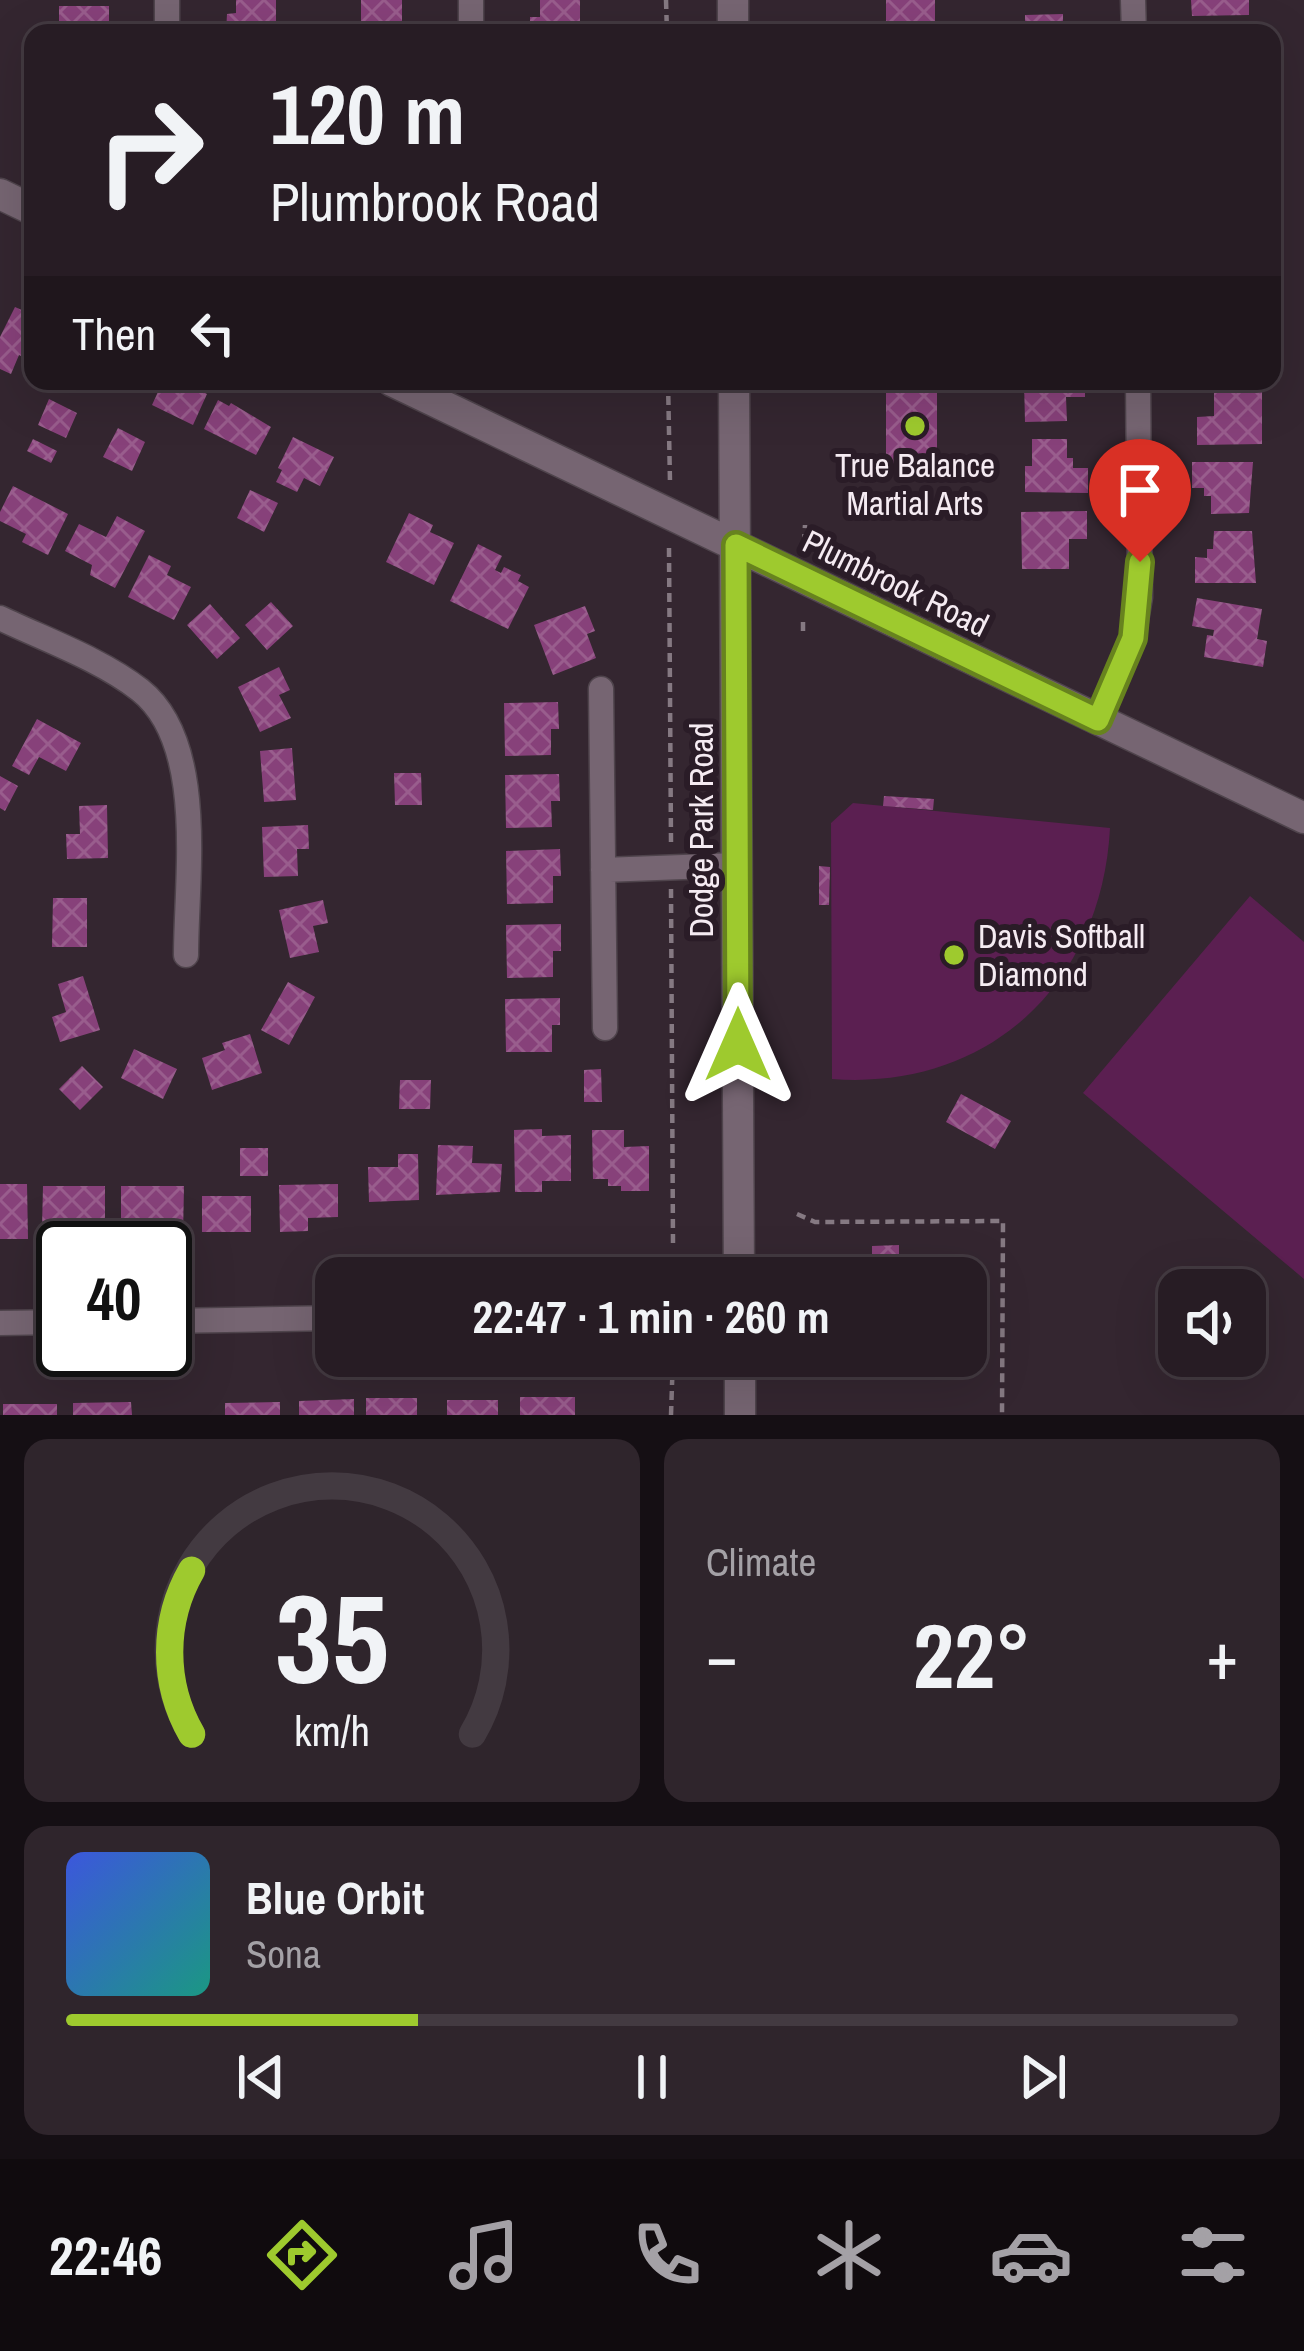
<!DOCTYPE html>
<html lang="en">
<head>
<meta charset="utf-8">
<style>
	:root { --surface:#271c24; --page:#2f252c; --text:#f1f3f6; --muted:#a4a1a6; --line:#433a41; --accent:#9eca2e }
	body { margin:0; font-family:"Archivo Narrow",sans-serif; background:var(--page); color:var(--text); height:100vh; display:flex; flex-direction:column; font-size:45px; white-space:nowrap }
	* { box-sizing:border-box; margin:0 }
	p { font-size:39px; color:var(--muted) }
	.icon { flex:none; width:66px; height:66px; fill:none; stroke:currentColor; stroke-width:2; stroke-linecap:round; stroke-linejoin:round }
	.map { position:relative; height:1415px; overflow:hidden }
	.side { display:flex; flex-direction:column; gap:24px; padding:24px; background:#150f14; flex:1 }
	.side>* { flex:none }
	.hud { position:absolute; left:24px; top:24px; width:1257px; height:366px; border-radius:24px; box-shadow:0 12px 48px #0002,0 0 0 3px var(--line); background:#271c24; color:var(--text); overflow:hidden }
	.fabs { position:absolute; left:1158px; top:1269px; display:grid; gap:24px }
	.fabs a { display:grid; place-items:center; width:108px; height:108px; border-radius:24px; background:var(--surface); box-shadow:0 12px 48px #0002,0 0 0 3px var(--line); font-size:60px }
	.speed { position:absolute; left:36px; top:1221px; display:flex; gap:24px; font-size:60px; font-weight:700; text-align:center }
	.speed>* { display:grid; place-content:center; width:156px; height:156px; border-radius:50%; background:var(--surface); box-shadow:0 12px 48px #0002,0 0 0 3px var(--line); line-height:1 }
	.speed .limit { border:6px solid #111; border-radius:18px; background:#fff; color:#111 }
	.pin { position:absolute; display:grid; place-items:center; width:102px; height:102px; color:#fff; margin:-123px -51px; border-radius:50% 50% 50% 0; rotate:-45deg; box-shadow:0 0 12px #0007 }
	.pin .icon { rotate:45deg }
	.me { position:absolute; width:132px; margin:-66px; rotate:0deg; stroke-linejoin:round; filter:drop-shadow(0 0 9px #0008) }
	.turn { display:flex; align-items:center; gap:42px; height:252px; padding:0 48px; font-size:54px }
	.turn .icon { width:156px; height:156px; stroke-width:2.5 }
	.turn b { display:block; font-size:84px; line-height:102px }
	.then { display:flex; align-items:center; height:114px; padding:0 48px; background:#0003; gap:24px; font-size:45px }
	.big { font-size:90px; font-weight:800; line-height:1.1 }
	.side .card { flex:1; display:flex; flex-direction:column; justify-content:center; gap:18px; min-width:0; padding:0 42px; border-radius:24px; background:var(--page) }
	.side .dial { align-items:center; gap:0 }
	.dial svg { height:312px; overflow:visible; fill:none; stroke:var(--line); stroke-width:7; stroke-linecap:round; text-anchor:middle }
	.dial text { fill:var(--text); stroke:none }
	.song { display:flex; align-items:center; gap:36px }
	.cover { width:144px; height:144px; border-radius:18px; background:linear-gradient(135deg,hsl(230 70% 55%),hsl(170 70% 35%)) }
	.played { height:12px; border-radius:6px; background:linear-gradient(90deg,var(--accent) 30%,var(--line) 30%) }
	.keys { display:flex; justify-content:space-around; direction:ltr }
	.heat { display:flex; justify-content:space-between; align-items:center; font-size:66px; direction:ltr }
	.side .tiles { flex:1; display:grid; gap:24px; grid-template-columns:1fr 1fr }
	.card:last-child { grid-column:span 2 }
	.trip { position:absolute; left:315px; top:1257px; width:672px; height:120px; border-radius:24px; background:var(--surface); box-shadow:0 12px 48px #0002,0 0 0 3px var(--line); font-weight:800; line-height:120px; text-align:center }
	.tab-bar { display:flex; height:192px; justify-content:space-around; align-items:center; background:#100b0e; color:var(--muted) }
	.tab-bar .icon { width:84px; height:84px }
	.tab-bar .active { color:var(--accent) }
	.tab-bar b { font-size:54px; color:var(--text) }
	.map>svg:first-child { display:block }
	.grass { fill:#5b1f51 }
	.building { fill:url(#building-cross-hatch) }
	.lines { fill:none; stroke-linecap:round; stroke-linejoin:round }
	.minor-casing { stroke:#4f444c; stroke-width:27 }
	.tertiary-casing { stroke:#4f444c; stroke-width:33 }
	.path { stroke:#857982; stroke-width:4.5; stroke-dasharray:9 6; stroke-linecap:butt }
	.minor { stroke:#766572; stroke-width:24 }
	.tertiary { stroke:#766572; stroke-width:30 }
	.route-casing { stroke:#67831e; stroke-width:30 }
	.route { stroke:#9eca2e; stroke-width:21 }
	.poi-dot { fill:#9eca2e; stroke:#2a1c27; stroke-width:4.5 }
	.labels { text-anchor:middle; stroke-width:12; stroke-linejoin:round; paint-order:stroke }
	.poi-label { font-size:33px; fill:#f5ebf2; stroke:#2a1c27 }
	.street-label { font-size:33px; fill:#f5ebf2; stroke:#2a1c27 }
</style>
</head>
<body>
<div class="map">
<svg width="1304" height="1415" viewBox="0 0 1304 1415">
	<defs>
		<pattern id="building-cross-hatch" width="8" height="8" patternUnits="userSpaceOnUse" patternTransform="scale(3)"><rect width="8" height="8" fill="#87417a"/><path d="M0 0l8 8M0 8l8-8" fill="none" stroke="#995d8d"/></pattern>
	</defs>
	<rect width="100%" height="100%" fill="#342630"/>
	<!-- grass -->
	<path class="grass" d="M 853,803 L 1110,828 C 1102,983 989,1091 832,1079 L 831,823 Z
		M 1250,896 L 1304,942 L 1304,1279 L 1083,1093 Z"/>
	<!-- building -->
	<path class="building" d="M 236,0 L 276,0 L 276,33 L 226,33 L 227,14 L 236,13 Z
		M 361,0 L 402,0 L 402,22 L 361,22 Z
		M 540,0 L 580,0 L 580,33 L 530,33 L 530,17 L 540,17 Z
		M 886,0 L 935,0 L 935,33 L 886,33 Z
		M 1191,0 L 1249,0 L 1249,15 L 1192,16 Z
		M 59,6 L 109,6 L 109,30 L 59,33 Z
		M 1063,14 L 1063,33 L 1025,33 L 1025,15 Z
		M 15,307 L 33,315 L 33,362 L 19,355 L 11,374 L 0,369 L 0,337 Z
		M 163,381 L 179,381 L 207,394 L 193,425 L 152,405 Z
		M 886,381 L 937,381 L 937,470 L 886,470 Z
		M 1024,381 L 1085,381 L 1085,397 L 1066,397 L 1067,421 L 1025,422 Z
		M 1262,386 L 1262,444 L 1197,445 L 1197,417 L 1214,416 L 1214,387 Z
		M 49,399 L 77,413 L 66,438 L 38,425 Z
		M 218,400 L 229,406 L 231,403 L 271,427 L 256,455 L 204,429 Z
		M 118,428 L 145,442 L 132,471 L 103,457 Z
		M 293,437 L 334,457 L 320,486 L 304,478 L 297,492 L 276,482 L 282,470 L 278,468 Z
		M 33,439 L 57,451 L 51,463 L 27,451 Z
		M 1032,439 L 1067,439 L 1067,458 L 1073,458 L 1073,468 L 1088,468 L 1088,493 L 1025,492 L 1025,466 L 1032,466 Z
		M 1192,462 L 1253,462 L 1249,513 L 1211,514 L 1211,496 L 1204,496 L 1204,488 L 1192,488 Z
		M 13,486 L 68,514 L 48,555 L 22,542 L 26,534 L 0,521 L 0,512 Z
		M 250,490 L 278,503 L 264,532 L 237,518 Z
		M 1087,511 L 1087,539 L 1069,539 L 1069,569 L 1022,569 L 1021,512 Z
		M 409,513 L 433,525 L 430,532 L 454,543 L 434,585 L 386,562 Z
		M 117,516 L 145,531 L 115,588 L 90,575 L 92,565 L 65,551 L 79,524 L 106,537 Z
		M 1214,531 L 1252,531 L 1256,583 L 1195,583 L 1195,557 L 1207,558 L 1207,549 L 1213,549 Z
		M 478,544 L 502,556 L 495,570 L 501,573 L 504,567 L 521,575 L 518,581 L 529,587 L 508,629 L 450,601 Z
		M 149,555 L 171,566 L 167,575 L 191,587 L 174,620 L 128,597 Z
		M 1197,598 L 1262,609 L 1257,639 L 1267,641 L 1263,667 L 1204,657 L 1207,635 L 1213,636 L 1214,630 L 1192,626 Z
		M 271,602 L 293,626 L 267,650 L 245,625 Z
		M 210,604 L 240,638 L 217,659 L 187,625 Z
		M 585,606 L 595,631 L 587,634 L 596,658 L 553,675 L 534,625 Z
		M 279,667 L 290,690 L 279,695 L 291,718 L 260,732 L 238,687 Z
		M 558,702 L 559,729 L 551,729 L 551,755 L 505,756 L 504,703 Z
		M 37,719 L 81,743 L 66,771 L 39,757 L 29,775 L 12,766 Z
		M 292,748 L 296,800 L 264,802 L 260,751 Z
		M 394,773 L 421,773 L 422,805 L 395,805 Z
		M 559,774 L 560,801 L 551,801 L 552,827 L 506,828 L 505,775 Z
		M 0,776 L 18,786 L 5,811 L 0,808 Z
		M 884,796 L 934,799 L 933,810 L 883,806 Z
		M 107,805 L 108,858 L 67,859 L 66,834 L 80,834 L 79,806 Z
		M 308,825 L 309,849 L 297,849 L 298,876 L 264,877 L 262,827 Z
		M 560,849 L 561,876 L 553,876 L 553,903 L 507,904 L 506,851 Z
		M 819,866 L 830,867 L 829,905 L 819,905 Z
		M 53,898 L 87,898 L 87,947 L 52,947 Z
		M 323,900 L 328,923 L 313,926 L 319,952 L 290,958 L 279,910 Z
		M 561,924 L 561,951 L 553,951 L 553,977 L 507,978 L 506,925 Z
		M 83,976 L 100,1030 L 60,1042 L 52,1017 L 66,1012 L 58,984 Z
		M 288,982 L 315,997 L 289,1045 L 261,1030 Z
		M 560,998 L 560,1025 L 552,1025 L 552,1052 L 506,1052 L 505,999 Z
		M 250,1034 L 262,1073 L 212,1090 L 202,1058 L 225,1050 L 222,1043 Z
		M 134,1049 L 177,1069 L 163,1099 L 121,1078 Z
		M 82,1066 L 103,1087 L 80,1110 L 59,1089 Z
		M 601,1069 L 602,1102 L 584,1102 L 584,1070 Z
		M 400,1080 L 431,1080 L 430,1109 L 399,1109 Z
		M 961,1094 L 1011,1121 L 995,1149 L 946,1122 Z
		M 542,1129 L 542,1136 L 571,1135 L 571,1181 L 542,1181 L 542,1192 L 515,1192 L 514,1130 Z
		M 592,1130 L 624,1130 L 624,1147 L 649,1146 L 649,1191 L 621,1191 L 621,1186 L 608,1186 L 608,1179 L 593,1179 Z
		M 438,1145 L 473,1146 L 472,1163 L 502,1164 L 500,1192 L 436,1195 Z
		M 240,1148 L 268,1148 L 268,1176 L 240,1176 Z
		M 398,1154 L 418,1154 L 419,1200 L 369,1202 L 368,1167 L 398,1167 Z
		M 0,1184 L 27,1184 L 28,1239 L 0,1239 Z
		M 338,1184 L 338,1217 L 308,1218 L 308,1231 L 280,1232 L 279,1185 Z
		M 43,1186 L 105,1186 L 105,1235 L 60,1235 L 60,1228 L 42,1227 Z
		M 121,1186 L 184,1186 L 183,1236 L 139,1235 L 139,1228 L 121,1227 Z
		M 202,1196 L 251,1196 L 251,1232 L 202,1232 Z
		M 899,1245 L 899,1257 L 911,1257 L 911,1278 L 872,1278 L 872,1246 Z
		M 809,1258 L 844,1259 L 844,1278 L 809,1278 Z
		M 520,1397 L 575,1397 L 575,1415 L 520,1415 Z
		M 366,1398 L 417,1398 L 417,1415 L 366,1415 Z
		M 354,1399 L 354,1415 L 299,1415 L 299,1401 Z
		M 447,1400 L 498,1400 L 498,1415 L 447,1415 Z
		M 131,1402 L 132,1415 L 73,1415 L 73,1403 Z
		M 280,1402 L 280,1415 L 225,1415 L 225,1403 Z
		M 3,1404 L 57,1404 L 57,1415 L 3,1415 Z"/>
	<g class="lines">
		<!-- minor casing -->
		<g class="minor-casing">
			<path id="minor" d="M 471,0 L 471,33
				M 1133,0 L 1134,33
				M 167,33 L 167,0
				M 0,618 C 46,640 100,659 140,690 C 207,743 186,878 186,955
				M 601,689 L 605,1028
				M 1098,720 L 1133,638 L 1140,597 L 1138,381
				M 603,870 L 737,865
				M 435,1278 L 443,1274 L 739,1271
				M 165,1321 L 336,1318
				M 0,1323 L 63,1322"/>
		</g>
		<!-- tertiary casing -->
		<g class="tertiary-casing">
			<path id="tertiary" d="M 733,0 L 733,33
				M 0,194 L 33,210
				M 392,381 L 1304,818
				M 734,381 L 739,1278
				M 740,1356 L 740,1415"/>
		</g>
		<!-- path -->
		<path class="path" d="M 666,0 L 667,33
			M 515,381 L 521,390
			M 668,381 L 670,482
			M 804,543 L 805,525
			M 669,548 L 671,842
			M 803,622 L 803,632
			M 671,889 L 673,1244
			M 797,1214 L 815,1222 L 1003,1221 L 1002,1415
			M 671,1415 L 673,1356"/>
		<!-- minor -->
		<use href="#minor" class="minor"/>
		<!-- tertiary -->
		<use href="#tertiary" class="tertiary"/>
	</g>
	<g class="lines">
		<!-- route casing -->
		<g class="route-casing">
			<path id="route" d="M 738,1045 L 736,545 L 1098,720 L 1133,638 L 1140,562"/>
		</g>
		<!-- route -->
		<use href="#route" class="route"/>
	</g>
	<!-- markers -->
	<g class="poi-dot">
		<circle cx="915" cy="426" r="12"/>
		<circle cx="954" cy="955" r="12"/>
	</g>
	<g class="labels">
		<!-- poi labels -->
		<g class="poi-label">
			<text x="915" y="477">True Balance<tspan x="915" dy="38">Martial Arts</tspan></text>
			<text x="978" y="948" text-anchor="start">Davis Softball<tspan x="978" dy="38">Diamond</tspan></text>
		</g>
		<!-- street labels -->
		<g class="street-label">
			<text transform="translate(896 583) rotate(26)" y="12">Plumbrook Road</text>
			<text transform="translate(701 830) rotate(-90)" y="12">Dodge Park Road</text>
		</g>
	</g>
</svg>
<div class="fabs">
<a><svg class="icon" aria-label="sound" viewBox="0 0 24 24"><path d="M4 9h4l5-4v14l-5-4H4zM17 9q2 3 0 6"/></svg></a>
</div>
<div class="speed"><div class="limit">40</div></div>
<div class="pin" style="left:1140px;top:562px;background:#d93025"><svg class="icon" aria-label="arrive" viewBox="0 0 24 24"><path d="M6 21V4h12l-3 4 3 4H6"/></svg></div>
<svg class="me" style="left:738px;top:1045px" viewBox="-20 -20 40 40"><path d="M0-17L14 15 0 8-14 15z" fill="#9eca2e" stroke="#fff" stroke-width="4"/></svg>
<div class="trip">22:47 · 1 min · 260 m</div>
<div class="hud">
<div class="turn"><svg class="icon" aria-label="right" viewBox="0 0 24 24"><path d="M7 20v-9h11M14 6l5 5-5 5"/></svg><div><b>120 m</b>Plumbrook Road</div></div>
<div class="then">Then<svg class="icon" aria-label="left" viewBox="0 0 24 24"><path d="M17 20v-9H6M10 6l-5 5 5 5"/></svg></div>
</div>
</div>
<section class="side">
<div class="tiles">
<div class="card dial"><svg viewBox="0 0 100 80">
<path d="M14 69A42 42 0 1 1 86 69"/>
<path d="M14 69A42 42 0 0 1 14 27" stroke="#9eca2e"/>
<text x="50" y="56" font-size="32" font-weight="700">35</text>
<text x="50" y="72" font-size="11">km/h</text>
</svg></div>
<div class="card"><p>Climate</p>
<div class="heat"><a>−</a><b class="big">22°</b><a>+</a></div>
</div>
<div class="card">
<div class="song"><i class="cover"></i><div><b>Blue Orbit</b><p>Sona</p></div></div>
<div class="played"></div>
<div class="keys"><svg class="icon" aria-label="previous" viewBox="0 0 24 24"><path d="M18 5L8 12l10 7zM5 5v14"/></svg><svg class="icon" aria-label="pause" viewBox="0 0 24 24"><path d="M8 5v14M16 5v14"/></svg><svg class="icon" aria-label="next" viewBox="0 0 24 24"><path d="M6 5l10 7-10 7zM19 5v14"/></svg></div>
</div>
</div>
</section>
<nav class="tab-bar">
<b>22:46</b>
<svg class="icon active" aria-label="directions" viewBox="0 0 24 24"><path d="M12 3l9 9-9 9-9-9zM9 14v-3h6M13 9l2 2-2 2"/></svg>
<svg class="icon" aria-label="music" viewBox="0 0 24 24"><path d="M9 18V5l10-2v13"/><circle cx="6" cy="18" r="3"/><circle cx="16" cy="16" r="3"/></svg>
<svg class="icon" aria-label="phone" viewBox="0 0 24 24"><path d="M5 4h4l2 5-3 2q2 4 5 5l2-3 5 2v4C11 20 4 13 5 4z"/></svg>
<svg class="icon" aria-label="climate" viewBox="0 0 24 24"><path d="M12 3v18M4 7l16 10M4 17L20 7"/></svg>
<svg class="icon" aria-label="car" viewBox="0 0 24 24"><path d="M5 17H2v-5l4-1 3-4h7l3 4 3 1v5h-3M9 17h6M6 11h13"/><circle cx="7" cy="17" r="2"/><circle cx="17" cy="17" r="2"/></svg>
<svg class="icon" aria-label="filters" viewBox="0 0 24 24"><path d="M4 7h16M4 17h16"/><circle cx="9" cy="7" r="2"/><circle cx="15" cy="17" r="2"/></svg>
</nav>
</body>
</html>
